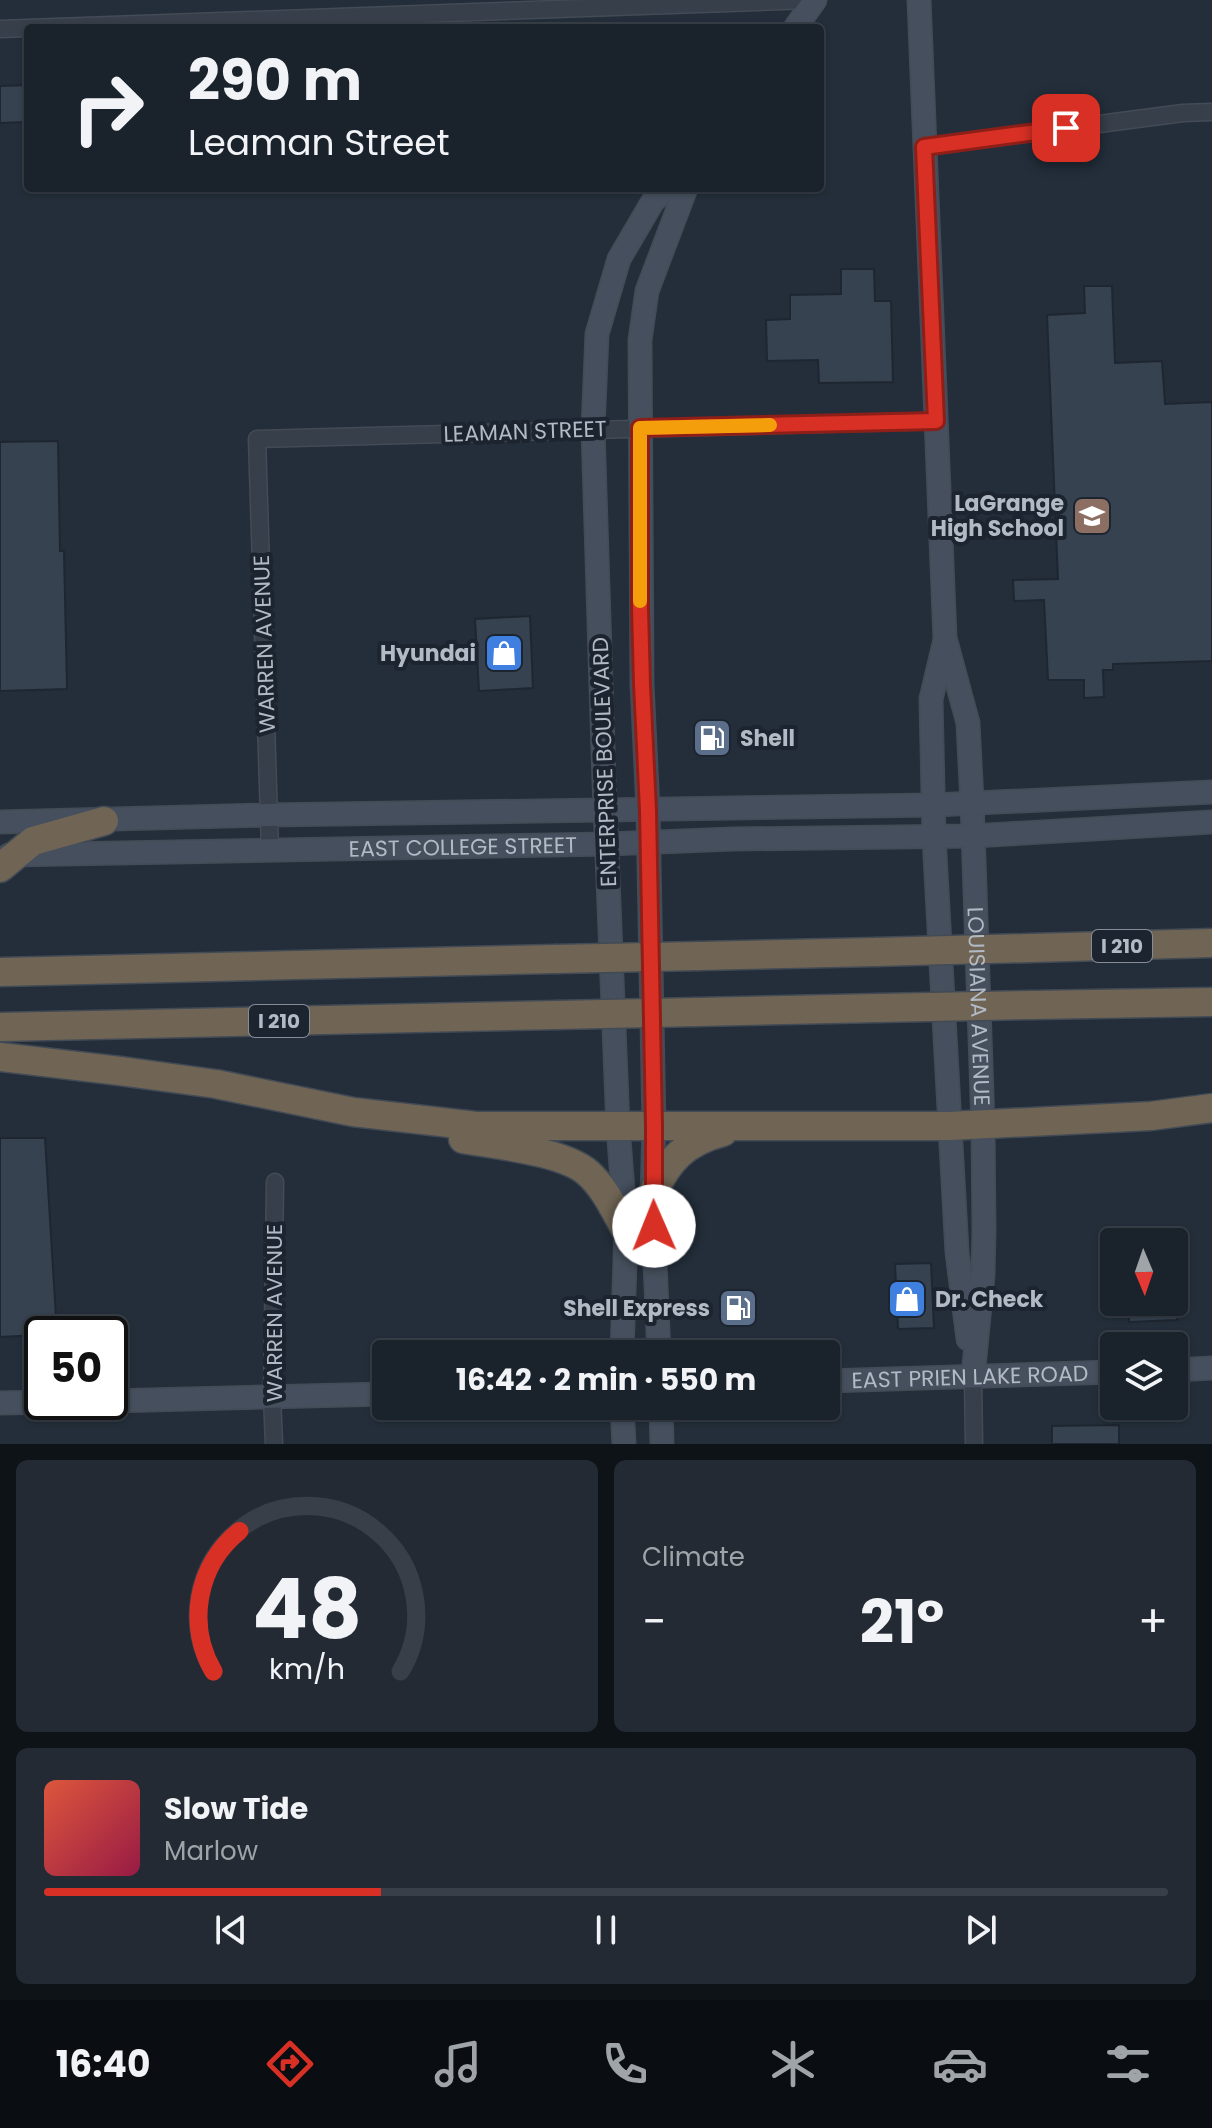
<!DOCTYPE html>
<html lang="en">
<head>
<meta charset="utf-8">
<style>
	:root { --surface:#1a222c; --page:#232a34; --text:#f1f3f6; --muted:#9fa4a9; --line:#383f48; --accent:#d93025 }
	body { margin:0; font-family:Poppins,sans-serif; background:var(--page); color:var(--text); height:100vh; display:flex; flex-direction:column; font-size:30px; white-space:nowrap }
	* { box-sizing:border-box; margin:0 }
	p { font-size:26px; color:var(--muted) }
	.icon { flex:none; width:44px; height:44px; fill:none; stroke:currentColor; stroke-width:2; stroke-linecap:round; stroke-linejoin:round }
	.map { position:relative; height:1444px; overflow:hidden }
	.side { display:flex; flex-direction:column; gap:16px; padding:16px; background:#0e1318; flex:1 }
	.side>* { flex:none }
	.banner { position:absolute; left:24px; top:24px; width:800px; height:168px; border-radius:8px; box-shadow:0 2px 6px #0004,0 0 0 2px var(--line); background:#1a222c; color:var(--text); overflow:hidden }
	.needle { width:52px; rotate:178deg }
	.controls { position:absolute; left:1100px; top:1228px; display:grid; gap:16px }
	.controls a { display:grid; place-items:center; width:88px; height:88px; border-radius:8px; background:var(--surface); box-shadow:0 2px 6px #0004,0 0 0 2px var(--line); font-size:40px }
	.speed { position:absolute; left:24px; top:1316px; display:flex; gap:16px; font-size:40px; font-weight:700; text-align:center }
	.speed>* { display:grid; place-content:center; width:104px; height:104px; border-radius:50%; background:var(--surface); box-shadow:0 2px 6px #0004,0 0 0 2px var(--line); line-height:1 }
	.speed .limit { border:4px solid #111; border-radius:12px; background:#fff; color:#111 }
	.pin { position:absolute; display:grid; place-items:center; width:68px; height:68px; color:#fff; margin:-34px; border-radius:16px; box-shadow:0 4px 12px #0006 }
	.me { position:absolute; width:88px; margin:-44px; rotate:359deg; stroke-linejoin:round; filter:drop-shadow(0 0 6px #0008) }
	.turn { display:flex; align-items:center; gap:28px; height:168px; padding:0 32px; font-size:36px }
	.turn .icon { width:104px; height:104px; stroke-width:2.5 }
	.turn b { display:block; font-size:56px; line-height:68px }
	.big { font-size:60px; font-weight:700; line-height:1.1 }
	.side .card { flex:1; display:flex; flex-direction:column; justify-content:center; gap:12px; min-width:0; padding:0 28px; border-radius:12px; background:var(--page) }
	.side .dial { align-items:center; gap:0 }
	.dial svg { height:208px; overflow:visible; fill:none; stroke:var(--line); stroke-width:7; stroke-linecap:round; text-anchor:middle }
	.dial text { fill:var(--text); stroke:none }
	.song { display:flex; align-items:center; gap:24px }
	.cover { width:96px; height:96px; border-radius:12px; background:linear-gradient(135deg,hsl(10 70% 55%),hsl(340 70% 35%)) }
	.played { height:8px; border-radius:4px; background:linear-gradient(90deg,var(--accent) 30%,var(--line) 30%) }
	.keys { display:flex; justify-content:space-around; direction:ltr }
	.heat { display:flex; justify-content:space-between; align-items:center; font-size:44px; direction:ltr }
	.side .tiles { flex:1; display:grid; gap:16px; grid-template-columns:1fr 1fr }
	.card:last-child { grid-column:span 2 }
	.trip { position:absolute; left:372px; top:1340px; width:468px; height:80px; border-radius:8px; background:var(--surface); box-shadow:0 2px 6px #0004,0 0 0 2px var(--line); font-weight:700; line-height:80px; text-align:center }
	.tab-bar { display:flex; height:128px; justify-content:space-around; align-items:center; background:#0a0e12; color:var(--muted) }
	.tab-bar .icon { width:56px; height:56px }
	.tab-bar .on { color:var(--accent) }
	.tab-bar b { font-size:36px; color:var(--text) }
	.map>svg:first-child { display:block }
	.building { fill:#364250; stroke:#1e2631; stroke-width:2 }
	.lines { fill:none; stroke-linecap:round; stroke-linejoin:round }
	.street-casing { stroke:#434b56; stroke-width:19 }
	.secondary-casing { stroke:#434b56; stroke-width:25 }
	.highway-casing { stroke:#424a55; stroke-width:31 }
	.street { stroke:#373f4a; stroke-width:16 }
	.secondary { stroke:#454f5d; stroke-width:22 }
	.highway { stroke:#706554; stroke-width:28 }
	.highway-bridge-casing { stroke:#424a55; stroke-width:31; stroke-linecap:butt }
	.highway-bridge { stroke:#706554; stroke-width:28 }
	.route-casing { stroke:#8d1f18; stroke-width:20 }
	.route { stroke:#d93025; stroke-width:14 }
	.slow { stroke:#f59e0b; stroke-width:14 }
	.labels { text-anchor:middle; stroke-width:8; stroke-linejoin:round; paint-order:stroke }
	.shield { fill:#1c242f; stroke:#858d99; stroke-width:2 }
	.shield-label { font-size:20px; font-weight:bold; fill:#b2bac6 }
	.street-label { font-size:22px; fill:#b2bac6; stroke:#1c242f }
	.poi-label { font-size:22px; font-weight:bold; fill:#b2bac6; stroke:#1c242f; text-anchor:end }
</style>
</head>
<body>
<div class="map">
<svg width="1212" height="1444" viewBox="0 0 1212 1444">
	<rect width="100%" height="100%" fill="#232e3a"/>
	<!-- building -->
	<path class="building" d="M 28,85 L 28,122 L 0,123 L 0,86 Z
		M 841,269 L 874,269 L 875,301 L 891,301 L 893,382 L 819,383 L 818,360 L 767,361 L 766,320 L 790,319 L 790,295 L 841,294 Z
		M 1084,286 L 1112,286 L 1115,363 L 1162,361 L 1165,404 L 1212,402 L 1212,661 L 1113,664 L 1113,670 L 1103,670 L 1104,697 L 1084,698 L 1084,680 L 1048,680 L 1044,600 L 1014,601 L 1013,580 L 1058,579 L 1047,315 L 1085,313 Z
		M 58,441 L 60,551 L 64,551 L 67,689 L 0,691 L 0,442 Z
		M 530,616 L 533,688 L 479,691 L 475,619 Z
		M 0,1138 L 45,1138 L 57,1334 L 0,1337 Z
		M 931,1263 L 934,1328 L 898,1329 L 895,1264 Z
		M 1129,1302 L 1176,1302 L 1177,1320 L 1129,1322 Z
		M 1119,1425 L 1119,1444 L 1052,1444 L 1052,1426 Z"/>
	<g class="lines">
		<!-- street casing -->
		<g class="street-casing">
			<path id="street" d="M 0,29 L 810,0
				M 924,147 L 1183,113 L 1212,112
				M 270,850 L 257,439 L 936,421
				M 973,1376 L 974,1444
				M 274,1444 L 272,1396 L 275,1182"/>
		</g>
		<!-- secondary casing -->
		<g class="secondary-casing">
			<g id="secondary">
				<path id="s1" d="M 919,0 L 945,638 L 968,723 L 972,802 L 983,1125 L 984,1231 L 983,1275 L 973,1376"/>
				<path d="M 795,28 L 815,0"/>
				<path d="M 945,640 L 931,699 L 934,837 L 957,1252 L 968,1339"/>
				<path d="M 0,822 L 269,815 L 934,805 L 1212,792"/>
				<path id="s2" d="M 9,855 L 608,844 L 733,839 L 973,836 L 1212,822"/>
				<path d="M 622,1354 L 626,1230 L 618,1127 L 604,781 L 593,429 L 597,334 L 619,259 L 653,201 L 667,188"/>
				<path d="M 659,1354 L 652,1195 L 654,1127 L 648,810 L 642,684 L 640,340 L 647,291 L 686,188"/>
				<path d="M 1174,1370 L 1212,1368"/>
				<path id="s3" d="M 826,1381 L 1114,1372"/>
				<path d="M 110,1401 L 386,1394"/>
				<path d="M 0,1403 L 52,1402"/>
				<path d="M 622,1406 L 624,1444"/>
				<path d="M 661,1406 L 662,1444"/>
			</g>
		</g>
		<!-- highway casing -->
		<g class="highway-casing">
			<path id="highway" d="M 0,868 L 33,841 L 104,821
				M 1031,948 L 1212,943
				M 699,956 L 875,952
				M 0,972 L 555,959
				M 1033,1005 L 1212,1002
				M 697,1012 L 878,1008
				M 0,1027 L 557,1015
				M 0,1057 L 120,1071 L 216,1084 L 353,1112 L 476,1126 L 949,1126 L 1151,1116 L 1212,1108
				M 463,1139 C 496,1145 563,1151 588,1173 C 605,1188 615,1211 626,1230
				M 652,1195 C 668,1160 685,1142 723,1132"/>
		</g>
		<!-- street -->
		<use href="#street" class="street"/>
		<!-- secondary -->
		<use href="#secondary" class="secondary"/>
		<!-- highway -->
		<use href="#highway" class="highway"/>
		<!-- highway-bridge casing -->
		<g class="highway-bridge-casing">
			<path id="highway-bridge" d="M 875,952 L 1031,948
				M 555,959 L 699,956
				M 878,1008 L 1033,1005
				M 557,1015 L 697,1012"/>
		</g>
		<!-- highway-bridge -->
		<use href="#highway-bridge" class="highway-bridge"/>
	</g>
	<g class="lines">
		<!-- route casing -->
		<g class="route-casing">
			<path id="route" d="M 654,1226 L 654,1127 L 648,810 L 642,684 L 640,608 L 640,428 L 936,421 L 924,147 L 1066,128"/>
		</g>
		<!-- route -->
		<use href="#route" class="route"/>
		<!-- slow -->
		<path class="slow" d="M 640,601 L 640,428 L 770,425"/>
	</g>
	<!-- icons -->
	<defs>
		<g id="school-square" transform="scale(2)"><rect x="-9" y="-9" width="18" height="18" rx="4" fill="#8d6e63" stroke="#1c242f"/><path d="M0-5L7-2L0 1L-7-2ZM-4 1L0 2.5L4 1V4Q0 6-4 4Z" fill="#fff"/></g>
		<g id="shop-square" transform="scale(2)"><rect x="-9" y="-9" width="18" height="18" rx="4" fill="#3f7fe0" stroke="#1c242f"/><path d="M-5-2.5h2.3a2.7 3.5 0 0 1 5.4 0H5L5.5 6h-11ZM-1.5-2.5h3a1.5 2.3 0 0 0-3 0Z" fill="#fff"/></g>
		<g id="fuel-square" transform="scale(2)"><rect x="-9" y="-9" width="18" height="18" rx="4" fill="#5c6f8a" stroke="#1c242f"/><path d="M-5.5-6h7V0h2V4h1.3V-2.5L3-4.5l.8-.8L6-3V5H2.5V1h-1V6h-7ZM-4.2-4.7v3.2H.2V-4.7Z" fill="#fff"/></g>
	</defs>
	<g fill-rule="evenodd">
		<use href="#school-square" x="1092" y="516"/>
		<use href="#shop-square" x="504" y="653"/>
		<use href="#fuel-square" x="712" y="738"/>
		<use href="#shop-square" x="907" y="1299"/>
		<use href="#fuel-square" x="738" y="1308"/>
	</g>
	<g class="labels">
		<!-- shield labels -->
		<g class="shield">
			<rect x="1092" y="930" width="60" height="32" rx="6"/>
			<rect x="249" y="1005" width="60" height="32" rx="6"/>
		</g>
		<g class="shield-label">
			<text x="1122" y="953">I 210</text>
			<text x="279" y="1028">I 210</text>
		</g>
		<!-- street labels -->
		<g class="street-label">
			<text transform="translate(525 431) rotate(-2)" y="8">LEAMAN STREET</text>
			<text transform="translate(264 644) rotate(-92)" y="8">WARREN AVENUE</text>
			<text transform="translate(604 762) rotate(-92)" y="8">ENTERPRISE BOULEVARD</text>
			<text dy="8" stroke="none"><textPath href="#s2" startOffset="454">EAST COLLEGE STREET</textPath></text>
			<text dy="8" stroke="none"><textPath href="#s1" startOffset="1010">LOUISIANA AVENUE</textPath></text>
			<text transform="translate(274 1313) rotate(-90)" y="8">WARREN AVENUE</text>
			<text dy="8" stroke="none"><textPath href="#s3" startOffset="144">EAST PRIEN LAKE ROAD</textPath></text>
		</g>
		<!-- poi labels -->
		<g class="poi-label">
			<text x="1064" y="511">LaGrange<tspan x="1064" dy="25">High School</tspan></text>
			<text x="476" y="661">Hyundai</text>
			<text x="740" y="746" text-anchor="start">Shell</text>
			<text x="935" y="1307" text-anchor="start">Dr. Check</text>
			<text x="710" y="1316">Shell Express</text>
		</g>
	</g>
</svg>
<div class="controls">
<a><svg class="needle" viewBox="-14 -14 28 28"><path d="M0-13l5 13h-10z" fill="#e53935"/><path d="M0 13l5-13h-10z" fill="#9fa4a9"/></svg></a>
<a><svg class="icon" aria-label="layers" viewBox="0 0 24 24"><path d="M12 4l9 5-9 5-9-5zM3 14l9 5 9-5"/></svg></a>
</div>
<div class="speed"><div class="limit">50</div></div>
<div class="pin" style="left:1066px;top:128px;background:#d93025"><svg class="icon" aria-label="arrive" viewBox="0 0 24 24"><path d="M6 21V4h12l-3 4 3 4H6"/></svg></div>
<svg class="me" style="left:654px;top:1226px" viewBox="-20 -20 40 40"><circle r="19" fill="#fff"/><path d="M0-13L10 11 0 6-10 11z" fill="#d93025"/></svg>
<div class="trip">16:42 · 2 min · 550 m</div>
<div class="banner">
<div class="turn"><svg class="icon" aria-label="right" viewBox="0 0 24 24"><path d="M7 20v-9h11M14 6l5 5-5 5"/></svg><div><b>290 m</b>Leaman Street</div></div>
</div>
</div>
<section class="side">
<div class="tiles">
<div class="card dial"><svg viewBox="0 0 100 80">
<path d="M14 69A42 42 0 1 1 86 69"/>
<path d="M14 69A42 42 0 0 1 24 15" stroke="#d93025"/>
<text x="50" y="56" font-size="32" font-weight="700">48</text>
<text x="50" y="72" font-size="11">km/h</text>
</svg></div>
<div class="card"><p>Climate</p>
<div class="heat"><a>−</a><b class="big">21°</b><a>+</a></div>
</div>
<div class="card">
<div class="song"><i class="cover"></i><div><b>Slow Tide</b><p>Marlow</p></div></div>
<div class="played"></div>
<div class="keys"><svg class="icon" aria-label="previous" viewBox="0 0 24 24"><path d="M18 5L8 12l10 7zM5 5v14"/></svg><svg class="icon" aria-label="pause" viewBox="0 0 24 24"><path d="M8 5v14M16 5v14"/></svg><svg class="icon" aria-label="next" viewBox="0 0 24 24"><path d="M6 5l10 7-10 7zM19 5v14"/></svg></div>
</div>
</div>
</section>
<nav class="tab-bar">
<b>16:40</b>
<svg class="icon on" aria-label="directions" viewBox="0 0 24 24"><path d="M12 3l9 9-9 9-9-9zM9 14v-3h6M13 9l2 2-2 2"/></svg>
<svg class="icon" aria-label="music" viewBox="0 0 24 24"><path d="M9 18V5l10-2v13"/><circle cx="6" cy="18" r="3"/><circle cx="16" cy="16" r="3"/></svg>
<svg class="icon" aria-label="phone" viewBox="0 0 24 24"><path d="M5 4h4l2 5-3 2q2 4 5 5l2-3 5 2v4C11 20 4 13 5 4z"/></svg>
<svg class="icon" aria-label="climate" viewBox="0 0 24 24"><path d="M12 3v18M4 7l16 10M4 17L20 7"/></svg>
<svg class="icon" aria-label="car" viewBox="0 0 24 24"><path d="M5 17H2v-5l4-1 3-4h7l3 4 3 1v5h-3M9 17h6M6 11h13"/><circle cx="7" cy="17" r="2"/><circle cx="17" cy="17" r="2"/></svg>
<svg class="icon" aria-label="filters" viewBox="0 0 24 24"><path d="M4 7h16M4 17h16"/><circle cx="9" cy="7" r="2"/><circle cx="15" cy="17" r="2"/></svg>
</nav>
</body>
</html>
